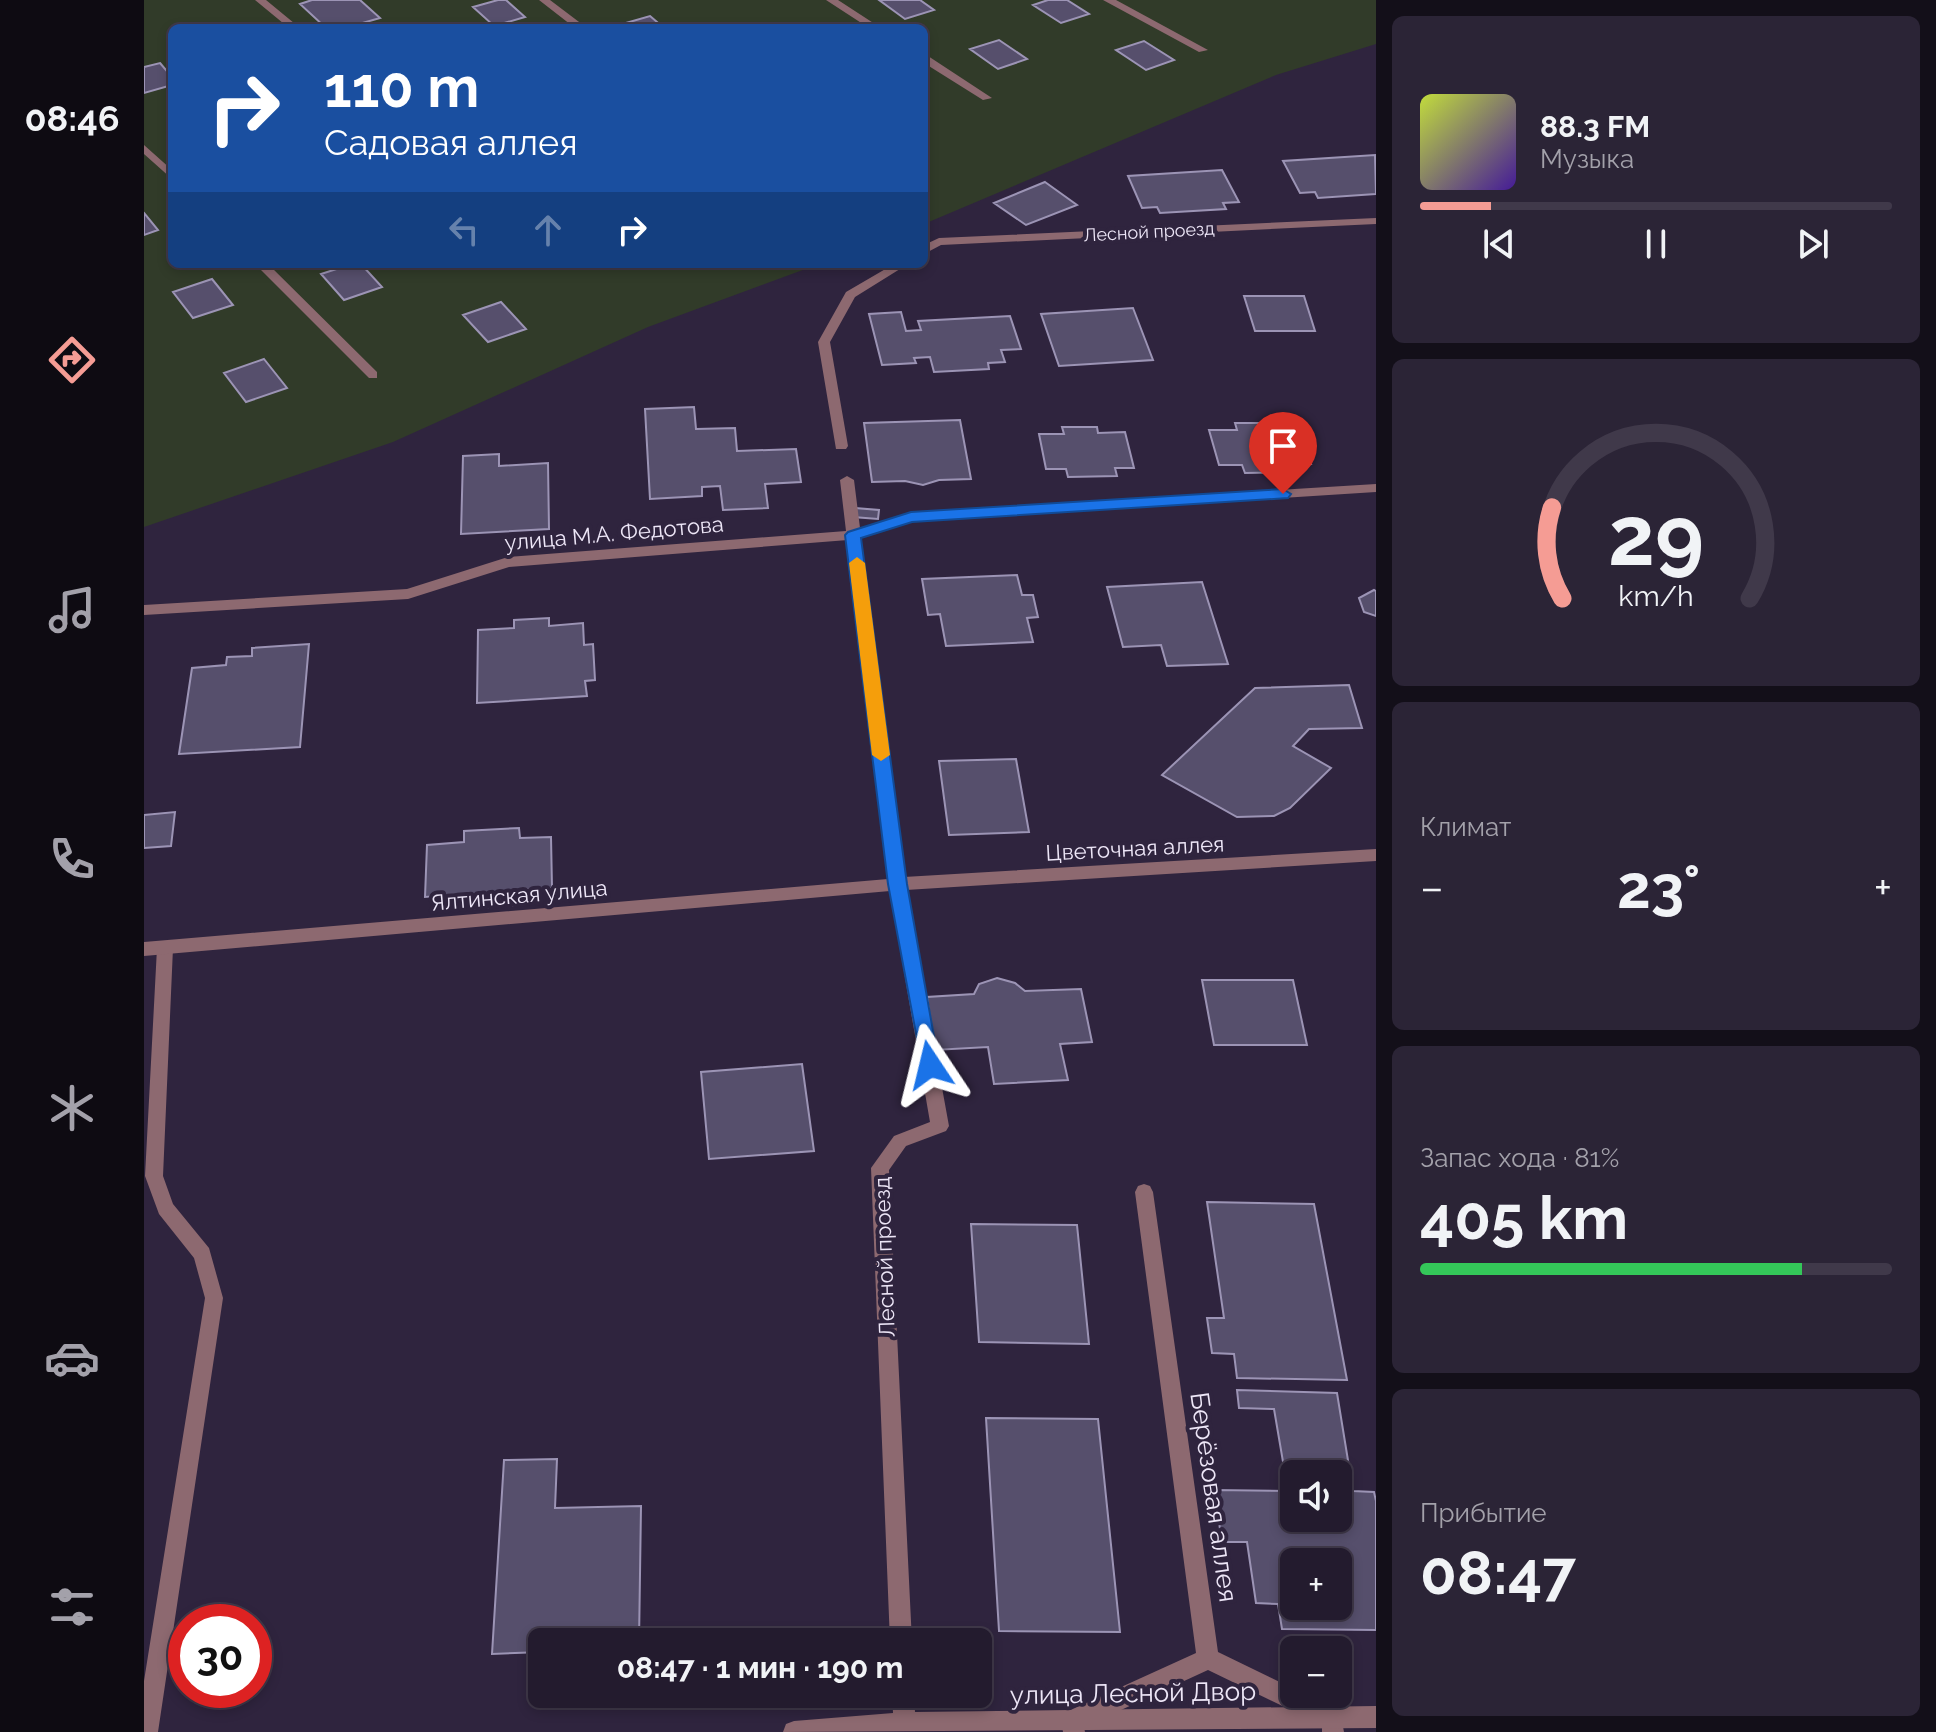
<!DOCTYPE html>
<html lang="ru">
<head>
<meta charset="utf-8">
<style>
	:root { --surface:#231b2e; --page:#2b2436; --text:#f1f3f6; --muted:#a3a1aa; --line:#40394a; --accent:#f59c94 }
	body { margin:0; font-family:Raleway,sans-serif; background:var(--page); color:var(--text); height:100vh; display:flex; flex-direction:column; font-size:30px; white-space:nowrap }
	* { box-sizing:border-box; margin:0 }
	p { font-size:26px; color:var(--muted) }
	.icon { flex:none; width:44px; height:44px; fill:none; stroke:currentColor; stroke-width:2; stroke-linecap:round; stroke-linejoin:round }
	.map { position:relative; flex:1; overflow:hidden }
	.panel { display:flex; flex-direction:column; gap:16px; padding:16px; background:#130f19; width:560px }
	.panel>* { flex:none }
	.top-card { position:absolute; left:24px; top:24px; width:760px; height:244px; border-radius:12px; box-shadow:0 4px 12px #0003,0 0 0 2px var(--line); background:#1a4fa0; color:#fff; overflow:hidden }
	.fabs { position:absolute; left:1136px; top:1460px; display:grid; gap:16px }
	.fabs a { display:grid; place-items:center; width:72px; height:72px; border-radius:12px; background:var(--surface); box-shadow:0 4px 12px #0003,0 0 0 2px var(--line); font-size:40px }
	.speed { position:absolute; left:24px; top:1604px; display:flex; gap:16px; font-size:40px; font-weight:700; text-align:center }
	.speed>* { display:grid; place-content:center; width:104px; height:104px; border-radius:50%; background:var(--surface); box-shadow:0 4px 12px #0003,0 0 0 2px var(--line); line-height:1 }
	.speed .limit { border:12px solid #d22; background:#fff; color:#111 }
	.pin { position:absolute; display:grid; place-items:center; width:68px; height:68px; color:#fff; margin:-82px -34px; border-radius:50% 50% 50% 0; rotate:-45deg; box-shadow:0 0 8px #0007 }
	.pin .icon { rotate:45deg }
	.me { position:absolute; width:88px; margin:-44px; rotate:350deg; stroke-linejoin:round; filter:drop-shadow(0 0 6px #0008) }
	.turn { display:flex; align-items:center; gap:28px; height:168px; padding:0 24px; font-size:36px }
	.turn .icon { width:104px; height:104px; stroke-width:2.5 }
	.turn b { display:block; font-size:56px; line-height:68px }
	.lanes { display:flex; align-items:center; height:76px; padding:0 24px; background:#0003; justify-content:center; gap:40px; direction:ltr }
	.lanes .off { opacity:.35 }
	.big { font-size:60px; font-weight:700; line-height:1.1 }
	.panel .widget { flex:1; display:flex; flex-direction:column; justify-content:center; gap:12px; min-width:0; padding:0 28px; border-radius:12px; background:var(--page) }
	.panel .dial { align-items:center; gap:0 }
	.dial svg { height:208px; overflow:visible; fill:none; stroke:var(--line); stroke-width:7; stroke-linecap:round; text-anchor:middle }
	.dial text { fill:var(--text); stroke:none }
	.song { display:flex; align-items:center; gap:24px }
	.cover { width:96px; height:96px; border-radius:12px; background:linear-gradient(135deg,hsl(70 70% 55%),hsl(260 70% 35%)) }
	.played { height:8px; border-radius:4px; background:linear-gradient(90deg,var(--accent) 15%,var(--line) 15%) }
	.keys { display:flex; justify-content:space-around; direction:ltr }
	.heat { display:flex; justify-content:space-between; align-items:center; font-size:44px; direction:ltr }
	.charge { height:12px; border-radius:6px; background:linear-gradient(90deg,#34c759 81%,var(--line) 0) }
	.trip { position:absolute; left:384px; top:1628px; width:464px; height:80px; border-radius:12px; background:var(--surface); box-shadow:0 4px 12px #0003,0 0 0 2px var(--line); font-weight:700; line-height:80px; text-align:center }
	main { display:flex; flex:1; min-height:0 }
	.menu { display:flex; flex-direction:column; width:144px; justify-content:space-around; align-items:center; background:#0e0b12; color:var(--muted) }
	.menu .icon { width:56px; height:56px }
	.menu .current { color:var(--accent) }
	.menu b { font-size:36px; color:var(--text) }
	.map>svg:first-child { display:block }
	.green { fill:#313b29 }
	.building { fill:#564f6c; stroke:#9c94b5; stroke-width:2; fill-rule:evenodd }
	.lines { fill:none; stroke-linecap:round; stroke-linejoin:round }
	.service { fill:#8d6970; fill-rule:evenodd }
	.minor { fill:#8d6970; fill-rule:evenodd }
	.route { fill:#1a73e8; stroke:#114b97; stroke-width:2 }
	.slow { fill:#f59e0b }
	.labels { text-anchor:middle; stroke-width:8; stroke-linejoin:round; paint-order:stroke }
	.far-street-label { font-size:18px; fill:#ede6f7; stroke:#2f243e }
	.street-label { font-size:22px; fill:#ede6f7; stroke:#2f243e }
	.near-street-label { font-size:26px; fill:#ede6f7; stroke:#2f243e }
</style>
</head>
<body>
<main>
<nav class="menu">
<b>08:46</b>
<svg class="icon current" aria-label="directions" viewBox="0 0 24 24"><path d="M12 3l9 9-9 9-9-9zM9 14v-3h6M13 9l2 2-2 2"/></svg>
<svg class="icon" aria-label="music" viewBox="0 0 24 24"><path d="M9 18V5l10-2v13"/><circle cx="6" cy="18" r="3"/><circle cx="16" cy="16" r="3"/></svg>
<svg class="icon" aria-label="phone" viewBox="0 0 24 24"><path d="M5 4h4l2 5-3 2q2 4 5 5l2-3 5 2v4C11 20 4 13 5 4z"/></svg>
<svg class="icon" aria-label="climate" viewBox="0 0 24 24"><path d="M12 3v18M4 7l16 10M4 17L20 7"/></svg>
<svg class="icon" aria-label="car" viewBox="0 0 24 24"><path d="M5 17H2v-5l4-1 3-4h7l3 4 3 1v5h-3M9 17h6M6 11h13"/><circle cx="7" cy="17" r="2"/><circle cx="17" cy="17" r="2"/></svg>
<svg class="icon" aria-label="filters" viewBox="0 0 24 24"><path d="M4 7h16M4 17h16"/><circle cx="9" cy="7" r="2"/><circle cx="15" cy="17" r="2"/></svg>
</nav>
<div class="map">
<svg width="1232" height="1732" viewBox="0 0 1232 1732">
	<rect width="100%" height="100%" fill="#2f243e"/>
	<!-- green -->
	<path class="green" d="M 0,0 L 1232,0 L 1232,44 L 1132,75 L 780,224 L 780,28 L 28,28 L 28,264 L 675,264 L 504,327 L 249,442 L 0,527 Z"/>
	<!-- building -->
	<path class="building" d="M 168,0 L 216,0 L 236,18 L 201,28 L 182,28 L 156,4 Z
		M 354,0 L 362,0 L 381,17 L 350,26 L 329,7 Z
		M 735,0 L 776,0 L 790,10 L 761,19 Z
		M 904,0 L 923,0 L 945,14 L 917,23 L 889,5 Z
		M 506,16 L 520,28 L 479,28 L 475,25 Z
		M 855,40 L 883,59 L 854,69 L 826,49 Z
		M 1000,41 L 1030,60 L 1002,70 L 972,50 Z
		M 16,63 L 28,77 L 28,85 L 0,93 L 0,67 Z
		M 1231,155 L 1232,194 L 1174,198 L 1171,192 L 1156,193 L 1139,161 Z
		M 1078,170 L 1095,202 L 1079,203 L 1082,209 L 1016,213 L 1013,207 L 998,208 L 984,176 Z
		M 901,182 L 933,205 L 882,225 L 850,203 Z
		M 0,213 L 14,230 L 0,235 Z
		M 208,264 L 217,264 L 238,287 L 200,300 L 177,274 Z
		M 68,279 L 89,305 L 49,318 L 29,292 Z
		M 1100,296 L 1160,296 L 1171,331 L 1111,331 Z
		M 357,302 L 382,329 L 344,342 L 319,315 Z
		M 989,308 L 1009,360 L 915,366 L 897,314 Z
		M 757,312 L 762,331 L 777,330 L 774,321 L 866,316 L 877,349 L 857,350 L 861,362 L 844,363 L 845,369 L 790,372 L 786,357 L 770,358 L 772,363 L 738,365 L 725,314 Z
		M 120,359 L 143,388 L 102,402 L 80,373 Z
		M 550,407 L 552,429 L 591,428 L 593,451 L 652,449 L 657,482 L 621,484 L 624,508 L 579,510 L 576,486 L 558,487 L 558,496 L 506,499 L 501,409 Z
		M 816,420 L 827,479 L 795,480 L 779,485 L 761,481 L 728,482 L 720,423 Z
		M 1091,423 L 1126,423 L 1128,429 L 1155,428 L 1167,464 L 1148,464 L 1150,472 L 1101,473 L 1098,465 L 1075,465 L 1065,430 L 1093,430 Z
		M 918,427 L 953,427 L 954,433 L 981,432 L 990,468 L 971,468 L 973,476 L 924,477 L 922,469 L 902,469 L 895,434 L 920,434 Z
		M 355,454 L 355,466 L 404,463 L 405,529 L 317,534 L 319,456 Z
		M 711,508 L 735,510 L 734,519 L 709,517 Z
		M 873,575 L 878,595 L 889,595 L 894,617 L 883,618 L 889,642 L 802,646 L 796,614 L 784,615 L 778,579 Z
		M 1058,582 L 1084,664 L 1023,666 L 1017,645 L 979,647 L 963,587 Z
		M 1230,590 L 1232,591 L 1232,616 L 1220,612 L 1215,598 Z
		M 405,618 L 405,626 L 439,623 L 440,645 L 449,644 L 451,680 L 441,681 L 443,696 L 333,703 L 334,630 L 370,628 L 370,620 Z
		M 165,644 L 156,747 L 35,754 L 48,668 L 82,665 L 83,657 L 108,656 L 108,648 Z
		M 1205,685 L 1218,728 L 1165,729 L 1149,746 L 1187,768 L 1146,808 L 1130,816 L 1093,817 L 1018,775 L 1111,688 Z
		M 872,759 L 885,832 L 805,835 L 795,761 Z
		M 31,812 L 27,846 L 0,848 L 0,815 Z
		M 375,828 L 376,838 L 407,837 L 408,888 L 376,890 L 376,905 L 320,909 L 320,894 L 281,897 L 283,845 L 320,842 L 320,831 Z
		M 853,978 L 871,983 L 881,991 L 937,989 L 948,1042 L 916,1044 L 924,1080 L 850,1084 L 844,1047 L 790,1050 L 783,997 L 830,994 L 835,984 Z
		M 1058,980 L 1149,980 L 1163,1045 L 1070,1045 Z
		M 658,1064 L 670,1151 L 565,1159 L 557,1072 Z
		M 1063,1202 L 1170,1204 L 1203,1380 L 1093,1378 L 1090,1354 L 1068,1353 L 1063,1318 L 1080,1318 Z
		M 827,1224 L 933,1225 L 945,1344 L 835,1342 Z
		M 1093,1390 L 1193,1393 L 1209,1491 L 1230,1492 L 1232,1501 L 1232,1630 L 1138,1629 L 1134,1604 L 1112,1603 L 1103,1542 L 1078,1542 L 1070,1490 L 1144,1491 L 1130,1409 L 1095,1408 ZM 1150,1474 L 1194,1474 L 1194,1518 L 1150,1518 ZM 1150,1562 L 1194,1562 L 1194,1606 L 1150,1606 Z
		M 842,1418 L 954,1419 L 976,1632 L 855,1631 Z
		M 413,1459 L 411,1508 L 497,1506 L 495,1642 L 398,1642 L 398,1652 L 348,1654 L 360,1460 Z"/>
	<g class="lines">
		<!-- service -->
		<path class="service" d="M 111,0 L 122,0 L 156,28 L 145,28 Z
			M 395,0 L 406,0 L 443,28 L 431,28 Z
			M 682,0 L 694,0 L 737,28 L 725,28 Z
			M 959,0 L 972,0 L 1064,50 L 1055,52 Z
			M 780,55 L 784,56 L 848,98 L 839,100 L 780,63 Z
			M 0,145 L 28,170 L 28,179 L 0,154 Z
			M 111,264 L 124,264 L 233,372 L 233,378 L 225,378 Z
			M 21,941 L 27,943 L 29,948 L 19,1176 L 29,1204 L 65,1248 L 79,1298 L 14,1732 L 0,1732 L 0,1681 L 61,1298 L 50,1258 L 15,1214 L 1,1176 L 13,948 L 15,943 Z
			M 1000,1184 L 1006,1186 L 1009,1192 L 1074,1652 L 1150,1689 L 1150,1694 L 1160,1694 L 1196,1711 L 1200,1732 L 1178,1732 L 1178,1725 L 1064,1670 L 940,1727 L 941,1732 L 919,1732 L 917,1721 L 920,1713 L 1052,1653 L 991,1192 L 994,1186 Z"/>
		<!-- minor -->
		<path class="minor" d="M 1232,218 L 1232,224 L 797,245 L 780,254 L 780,245 L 795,238 Z
			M 750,264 L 764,264 L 711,297 L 686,342 L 704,446 L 702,449 L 692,449 L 674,342 L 702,292 Z
			M 703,476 L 710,480 L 716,528 L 767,513 L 1232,484 L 1232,492 L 768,521 L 717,537 L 760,877 L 1232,849 L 1232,861 L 762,890 L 805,1126 L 802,1131 L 762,1146 L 745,1170 L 768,1642 L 746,1642 L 727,1168 L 750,1136 L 786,1122 L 746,891 L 0,956 L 0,942 L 744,879 L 704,540 L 365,567 L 264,599 L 0,615 L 0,605 L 263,589 L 364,557 L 702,531 L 696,480 Z
			M 748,1694 L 770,1694 L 771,1712 L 1232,1706 L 1232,1728 L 639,1732 L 642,1724 L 650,1721 L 749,1713 Z"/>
	</g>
	<!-- route -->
	<path class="route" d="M 1139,489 L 1147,494 L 1144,498 L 768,522 L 717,538 L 763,884 L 795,1065 L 793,1071 L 786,1073 L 779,1071 L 744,884 L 701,535 L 704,532 L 767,512 Z"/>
	<!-- slow -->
	<path class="slow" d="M 713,557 L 721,563 L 746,755 L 737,761 L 728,755 L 705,563 Z"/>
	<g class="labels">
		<!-- far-street labels -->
		<g class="far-street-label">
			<text transform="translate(1005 232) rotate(-3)" y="6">Лесной проезд</text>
		</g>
		<!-- street labels -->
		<g class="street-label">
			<text transform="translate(470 533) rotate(-5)" y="8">улица М.А. Федотова</text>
			<text transform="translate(991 848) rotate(-3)" y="8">Цветочная аллея</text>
			<text transform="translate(375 895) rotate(-5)" y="8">Ялтинская улица</text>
			<text transform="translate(740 1257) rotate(-92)" y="8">Лесной проезд</text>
		</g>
		<!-- near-street labels -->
		<g class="near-street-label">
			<text transform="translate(1070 1497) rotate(82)" y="9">Берёзовая аллея</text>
			<text transform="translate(989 1693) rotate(-1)" y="9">улица Лесной Двор</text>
		</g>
	</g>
</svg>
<div class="fabs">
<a><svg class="icon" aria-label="sound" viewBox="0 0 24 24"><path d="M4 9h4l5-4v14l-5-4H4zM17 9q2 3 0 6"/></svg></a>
<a>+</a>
<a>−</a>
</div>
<div class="speed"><div class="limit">30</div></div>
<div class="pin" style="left:1139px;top:494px;background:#d93025"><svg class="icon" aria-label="arrive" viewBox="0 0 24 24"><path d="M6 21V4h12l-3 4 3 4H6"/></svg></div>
<svg class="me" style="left:786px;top:1065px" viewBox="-20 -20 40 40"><path d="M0-17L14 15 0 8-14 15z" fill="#1a73e8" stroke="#fff" stroke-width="4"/></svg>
<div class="trip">08:47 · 1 мин · 190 m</div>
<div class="top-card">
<div class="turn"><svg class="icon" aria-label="right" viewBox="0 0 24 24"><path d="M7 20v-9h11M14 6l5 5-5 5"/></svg><div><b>110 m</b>Садовая аллея</div></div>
<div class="lanes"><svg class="icon off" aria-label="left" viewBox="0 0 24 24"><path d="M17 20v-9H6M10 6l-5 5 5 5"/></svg><svg class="icon off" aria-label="ahead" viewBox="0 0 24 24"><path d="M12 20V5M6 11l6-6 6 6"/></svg><svg class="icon" aria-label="right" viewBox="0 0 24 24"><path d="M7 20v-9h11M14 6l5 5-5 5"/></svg></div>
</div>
</div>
<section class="panel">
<div class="widget">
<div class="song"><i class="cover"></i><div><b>88.3 FM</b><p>Музыка</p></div></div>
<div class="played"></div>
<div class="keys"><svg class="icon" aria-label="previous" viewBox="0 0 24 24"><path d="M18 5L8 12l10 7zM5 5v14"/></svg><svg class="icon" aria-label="pause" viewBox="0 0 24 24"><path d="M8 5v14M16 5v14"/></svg><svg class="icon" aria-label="next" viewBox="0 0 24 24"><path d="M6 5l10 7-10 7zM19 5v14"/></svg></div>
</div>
<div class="widget dial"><svg viewBox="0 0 100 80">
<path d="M14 69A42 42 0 1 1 86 69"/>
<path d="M14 69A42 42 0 0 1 10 34" stroke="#f59c94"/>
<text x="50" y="56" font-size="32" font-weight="700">29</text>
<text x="50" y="72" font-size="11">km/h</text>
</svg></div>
<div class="widget"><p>Климат</p>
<div class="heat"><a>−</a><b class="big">23°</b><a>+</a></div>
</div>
<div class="widget"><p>Запас хода · 81%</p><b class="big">405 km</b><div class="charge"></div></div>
<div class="widget"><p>Прибытие</p><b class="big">08:47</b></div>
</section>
</main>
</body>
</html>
